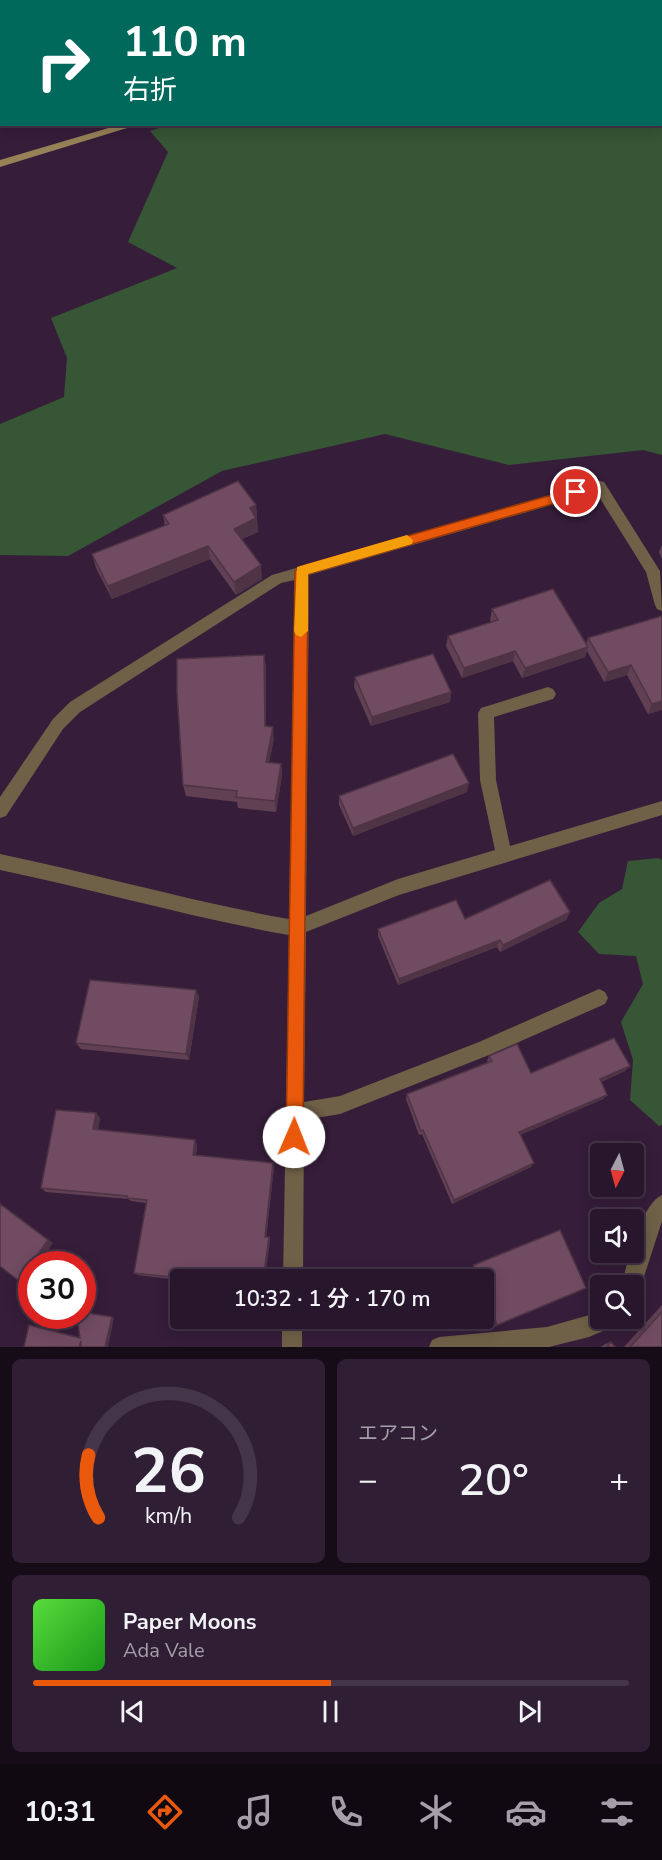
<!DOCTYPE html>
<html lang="ja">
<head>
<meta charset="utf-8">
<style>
	:root { --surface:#28162c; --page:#301f34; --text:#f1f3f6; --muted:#a59fa9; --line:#443548; --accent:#ea580c }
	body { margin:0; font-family:"Nunito Sans","Noto Sans JP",sans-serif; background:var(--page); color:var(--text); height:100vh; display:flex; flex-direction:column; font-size:22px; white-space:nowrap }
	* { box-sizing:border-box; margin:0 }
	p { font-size:20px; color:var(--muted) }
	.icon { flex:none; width:33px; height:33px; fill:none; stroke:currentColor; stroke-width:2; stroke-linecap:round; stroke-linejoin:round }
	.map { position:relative; height:1347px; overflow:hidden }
	.panel { display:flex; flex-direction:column; gap:12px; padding:12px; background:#160c18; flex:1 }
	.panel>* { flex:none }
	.banner { position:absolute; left:0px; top:0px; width:663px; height:126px; box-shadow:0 3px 15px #0003,0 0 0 2px var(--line); background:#00695c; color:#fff; overflow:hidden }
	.needle { width:39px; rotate:186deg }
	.buttons { position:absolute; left:590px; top:1143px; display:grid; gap:12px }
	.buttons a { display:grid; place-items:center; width:54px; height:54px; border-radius:6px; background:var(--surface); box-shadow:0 3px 15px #0003,0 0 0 2px var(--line); font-size:30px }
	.speed { position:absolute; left:18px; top:1251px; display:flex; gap:12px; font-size:30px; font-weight:700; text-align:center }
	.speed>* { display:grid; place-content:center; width:78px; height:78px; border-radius:50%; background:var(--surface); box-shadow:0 3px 15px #0003,0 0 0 2px var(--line); line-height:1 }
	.speed .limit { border:9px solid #d22; background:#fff; color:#111 }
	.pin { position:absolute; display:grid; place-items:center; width:51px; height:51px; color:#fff; margin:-26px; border:3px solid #fff; border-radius:50%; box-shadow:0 2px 6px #0007 }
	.me { position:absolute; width:66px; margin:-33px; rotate:1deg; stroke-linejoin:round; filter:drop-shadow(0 0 4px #0008) }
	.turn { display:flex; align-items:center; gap:21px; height:126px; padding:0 24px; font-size:27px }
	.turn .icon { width:78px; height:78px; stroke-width:2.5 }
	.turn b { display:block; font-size:42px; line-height:51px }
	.big { font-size:45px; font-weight:600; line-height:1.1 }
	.panel .card { flex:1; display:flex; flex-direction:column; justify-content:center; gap:9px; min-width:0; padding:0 21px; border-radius:9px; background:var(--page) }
	.panel .dial { align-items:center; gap:0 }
	.dial svg { height:156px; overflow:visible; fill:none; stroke:var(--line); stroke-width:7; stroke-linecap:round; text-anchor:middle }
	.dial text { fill:var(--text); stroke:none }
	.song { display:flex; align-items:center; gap:18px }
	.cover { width:72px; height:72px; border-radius:9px; background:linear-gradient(135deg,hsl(110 70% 55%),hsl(120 70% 35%)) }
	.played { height:6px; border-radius:3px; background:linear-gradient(90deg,var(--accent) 50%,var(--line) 50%) }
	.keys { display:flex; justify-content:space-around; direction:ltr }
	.heat { display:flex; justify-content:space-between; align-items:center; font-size:33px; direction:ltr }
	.panel .tiles { flex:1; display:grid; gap:12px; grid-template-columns:1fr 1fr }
	.card:last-child { grid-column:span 2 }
	.trip { position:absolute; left:170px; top:1269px; width:324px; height:60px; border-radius:6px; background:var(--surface); box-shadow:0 3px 15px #0003,0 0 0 2px var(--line); font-weight:600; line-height:60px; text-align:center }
	.tab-bar { display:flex; height:96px; justify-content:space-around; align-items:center; background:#100912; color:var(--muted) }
	.tab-bar .icon { width:42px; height:42px }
	.tab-bar .on { color:var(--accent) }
	.tab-bar b { font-size:27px; color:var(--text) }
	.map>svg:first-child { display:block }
	.green { fill:#375635 }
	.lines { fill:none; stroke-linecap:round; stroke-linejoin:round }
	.river { fill:#166b71; fill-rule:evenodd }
	.street { fill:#6f6147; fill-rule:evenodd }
	.secondary { fill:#978157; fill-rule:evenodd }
	.wall { fill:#614054 }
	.shaded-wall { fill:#4f3445 }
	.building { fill:#714b62; stroke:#4f3445; stroke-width:1.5 }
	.route { fill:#ea580c; stroke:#983908; stroke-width:1.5 }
	.slow { fill:#f59e0b }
</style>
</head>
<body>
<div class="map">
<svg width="662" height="1347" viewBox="0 0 662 1347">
	<rect width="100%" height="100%" fill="#361d3a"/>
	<!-- green -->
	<path class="green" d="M 596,0 L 662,0 L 662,455 L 643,450 L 509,465 L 385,434 L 222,471 L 68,556 L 0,555 L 0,424 L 64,397 L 67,358 L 51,318 L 177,268 L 128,242 L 168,152 L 150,131 L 171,124 L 662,124 L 662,2 L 591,1 Z
		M 658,858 L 662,860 L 662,1125 L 659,1126 L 630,1100 L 633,1060 L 621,1022 L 643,984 L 636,956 L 599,954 L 578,932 L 599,903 L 622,889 L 628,861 Z"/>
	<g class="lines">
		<!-- river -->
		<path class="river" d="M 85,0 L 127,0 L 84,2 Z
			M 0,47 L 2,47 L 0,73 Z"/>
		<!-- street -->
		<path class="street" d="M 599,481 L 604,482 L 660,571 L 662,611 L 657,609 L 655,605 L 646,572 L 596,492 L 309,575 L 306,916 L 398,879 L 495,850 L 480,780 L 478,713 L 481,708 L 548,687 L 553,689 L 556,694 L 553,699 L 494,717 L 496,780 L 510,846 L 662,801 L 662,815 L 399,895 L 306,932 L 304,1102 L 340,1096 L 479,1042 L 599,989 L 605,992 L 608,998 L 605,1004 L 489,1055 L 340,1114 L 304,1120 L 303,1280 L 283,1280 L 289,935 C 192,918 97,890 0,870 L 0,854 C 97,874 192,902 289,919 L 295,580 L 281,583 L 80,712 L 63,729 L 6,816 L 0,818 L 0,797 L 53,719 L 70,702 L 272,575 Z
			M 662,1195 L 662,1221 L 641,1286 L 638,1293 L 633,1295 L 633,1286 L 621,1286 C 628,1263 640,1205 662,1195 Z
			M 600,1312 L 600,1318 L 620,1318 L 617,1325 L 589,1337 L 549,1347 L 429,1347 L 432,1340 L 439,1337 L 547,1327 Z
			M 282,1318 L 302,1318 L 302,1347 L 282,1347 Z"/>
		<!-- secondary -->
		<path class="secondary" d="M 551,0 L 564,0 L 550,2 Z
			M 122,124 L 140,124 L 0,167 L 0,160 Z"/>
	</g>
	<!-- wall -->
	<path class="wall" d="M 256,505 L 258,532 L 242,539 L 262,579 L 236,595 L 210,559 L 112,599 L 96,568 L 92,554 L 165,526 L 163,515 Z
		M 662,545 L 662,559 L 659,552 Z
		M 492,609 L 586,644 L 588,638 L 662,616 L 662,710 L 648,714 L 627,675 L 604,682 L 587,651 L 585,657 L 522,678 L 513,661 L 462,678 L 446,646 L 448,636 L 491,622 L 490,620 Z
		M 264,655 L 266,668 L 266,726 L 274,739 L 269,762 L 281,764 L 282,775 L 276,812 L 238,808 L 237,802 L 186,796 L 183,785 Z
		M 355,677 L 451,692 L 450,702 L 371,726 L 354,687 Z
		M 467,792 L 353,836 L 339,805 L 339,796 Z
		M 570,912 L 566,920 L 500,952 L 497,947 L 398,985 L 378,936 L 378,929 L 465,919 Z
		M 196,990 L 199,997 L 189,1060 L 81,1049 L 76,1043 Z
		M 489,1056 L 531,1073 L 625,1071 L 601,1082 L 607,1095 L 603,1099 L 520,1135 L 531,1167 L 452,1204 L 422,1134 L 419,1135 L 406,1099 L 407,1094 L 488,1063 L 487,1061 Z
		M 96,1113 L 100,1118 L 98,1130 L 197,1145 L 196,1155 L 274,1167 L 266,1237 L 269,1237 L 270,1240 L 180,1280 L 180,1293 L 172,1292 L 169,1290 L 171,1279 L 138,1275 L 134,1273 L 146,1203 L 131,1201 L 128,1199 L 46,1192 L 41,1188 Z
		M 474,1265 L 586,1288 L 494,1327 L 483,1298 L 483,1280 L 476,1280 L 472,1268 Z
		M 662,1305 L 662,1347 L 624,1347 Z
		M 611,1342 L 615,1347 L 601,1347 L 605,1344 Z"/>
	<!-- shaded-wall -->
	<path class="shaded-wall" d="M 256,505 L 258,532 L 235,542 L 234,529 L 250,508 Z
		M 208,546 L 210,559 L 112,599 L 108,586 Z
		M 261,565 L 262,579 L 236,595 L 234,582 Z
		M 588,647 L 585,657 L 522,678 L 525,668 Z
		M 515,651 L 513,661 L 462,678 L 464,668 Z
		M 264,655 L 266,668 L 266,738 L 265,726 Z
		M 631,665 L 627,675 L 604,682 L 608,672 Z
		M 451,692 L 450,702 L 371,726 L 372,717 Z
		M 662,701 L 662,710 L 648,714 L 652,704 Z
		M 273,727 L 274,739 L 267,773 L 266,762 Z
		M 281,764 L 282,775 L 276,812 L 275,801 Z
		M 469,783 L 467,792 L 353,836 L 353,828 Z
		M 570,912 L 566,920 L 500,952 L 503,945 Z
		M 500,940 L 497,947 L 398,985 L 399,979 Z
		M 196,990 L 199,997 L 189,1060 L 186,1054 Z
		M 630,1066 L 625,1071 L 595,1084 L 600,1079 Z
		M 607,1095 L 603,1099 L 516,1137 L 519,1132 Z
		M 96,1113 L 100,1118 L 97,1134 L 93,1129 Z
		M 195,1140 L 197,1145 L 195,1159 L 193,1155 Z
		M 273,1163 L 274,1167 L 266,1240 L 265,1237 Z
		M 534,1163 L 531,1167 L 452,1204 L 454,1200 Z
		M 0,1203 L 53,1243 L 39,1264 L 32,1264 L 32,1275 L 26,1284 L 19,1281 Z
		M 269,1237 L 270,1240 L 265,1280 L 263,1280 Z
		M 112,1317 L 114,1318 L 108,1347 L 105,1347 Z"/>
	<!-- building -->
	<path class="building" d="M 238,481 L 256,505 L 250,508 L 256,518 L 234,529 L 261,565 L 234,582 L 208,546 L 108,586 L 92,554 L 169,524 L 163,515 Z
		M 553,589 L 588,647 L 525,668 L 515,651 L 464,668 L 448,636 L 498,620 L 492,609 Z
		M 662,616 L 662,701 L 652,704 L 631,665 L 608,672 L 588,638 Z
		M 433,654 L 451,692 L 372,717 L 355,677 Z
		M 264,655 L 265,726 L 273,727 L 266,762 L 281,764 L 275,801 L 236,797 L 237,791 L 183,785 L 177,692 L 177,659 Z
		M 453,754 L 469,783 L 353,828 L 339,796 Z
		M 550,880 L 570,912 L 503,945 L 500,940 L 399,979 L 378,929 L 456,900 L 465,919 Z
		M 90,980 L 196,990 L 186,1054 L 76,1043 Z
		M 614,1038 L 630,1066 L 600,1079 L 607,1095 L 519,1132 L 534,1163 L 454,1200 L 423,1130 L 421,1131 L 407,1094 L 492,1061 L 489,1056 L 517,1044 L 531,1073 Z
		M 56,1110 L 96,1113 L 93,1129 L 195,1140 L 193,1155 L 273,1163 L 265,1237 L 269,1237 L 263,1280 L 180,1280 L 180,1291 L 169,1290 L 171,1277 L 134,1273 L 147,1200 L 127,1198 L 127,1196 L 41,1188 Z
		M 0,1204 L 48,1240 L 19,1281 L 0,1266 Z
		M 560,1230 L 586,1288 L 497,1325 L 483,1288 L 483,1280 L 480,1280 L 474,1265 Z
		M 82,1312 L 112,1317 L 105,1347 L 81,1347 L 81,1341 L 79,1347 L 24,1347 L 29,1325 L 80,1338 L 77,1316 L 82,1316 Z
		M 662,1312 L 662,1347 L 630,1347 Z
		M 611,1342 L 615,1347 L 607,1347 Z"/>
	<!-- route -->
	<path class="route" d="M 576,488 L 580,489 L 582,492 L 580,496 L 308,574 L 303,1137 L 300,1143 L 294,1146 L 288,1143 L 286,1137 L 295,571 L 302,566 Z"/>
	<!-- slow -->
	<path class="slow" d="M 407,535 L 413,540 L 412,544 L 308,574 L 308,631 L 301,637 L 296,635 L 294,631 L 297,567 Z"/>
</svg>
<div class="buttons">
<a><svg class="needle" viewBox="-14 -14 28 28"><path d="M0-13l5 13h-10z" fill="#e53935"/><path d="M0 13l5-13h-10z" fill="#a59fa9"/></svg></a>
<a><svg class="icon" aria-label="sound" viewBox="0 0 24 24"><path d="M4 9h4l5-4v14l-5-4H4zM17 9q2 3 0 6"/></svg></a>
<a><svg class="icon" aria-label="search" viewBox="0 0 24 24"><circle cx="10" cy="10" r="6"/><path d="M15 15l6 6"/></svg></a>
</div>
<div class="speed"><div class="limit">30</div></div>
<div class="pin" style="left:576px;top:492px;background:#d93025"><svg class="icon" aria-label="arrive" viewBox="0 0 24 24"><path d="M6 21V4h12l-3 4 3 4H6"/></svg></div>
<svg class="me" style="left:294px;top:1137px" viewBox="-20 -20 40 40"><circle r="19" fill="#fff"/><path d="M0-13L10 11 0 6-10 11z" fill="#ea580c"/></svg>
<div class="trip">10:32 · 1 分 · 170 m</div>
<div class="banner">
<div class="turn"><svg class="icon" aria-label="right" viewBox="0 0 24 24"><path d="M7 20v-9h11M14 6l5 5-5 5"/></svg><div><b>110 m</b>右折</div></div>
</div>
</div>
<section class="panel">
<div class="tiles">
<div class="card dial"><svg viewBox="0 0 100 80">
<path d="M14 69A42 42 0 1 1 86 69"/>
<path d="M14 69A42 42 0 0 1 9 37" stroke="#ea580c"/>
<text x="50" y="56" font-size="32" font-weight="700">26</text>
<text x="50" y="72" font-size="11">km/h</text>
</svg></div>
<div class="card"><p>エアコン</p>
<div class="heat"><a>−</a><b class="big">20°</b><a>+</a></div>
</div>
<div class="card">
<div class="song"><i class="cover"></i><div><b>Paper Moons</b><p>Ada Vale</p></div></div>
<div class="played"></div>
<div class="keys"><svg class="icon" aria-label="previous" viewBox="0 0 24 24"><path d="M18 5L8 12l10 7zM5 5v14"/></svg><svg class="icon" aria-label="pause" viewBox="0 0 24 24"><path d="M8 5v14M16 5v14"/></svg><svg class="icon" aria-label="next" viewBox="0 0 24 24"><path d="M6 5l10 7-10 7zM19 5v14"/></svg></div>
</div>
</div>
</section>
<nav class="tab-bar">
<b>10:31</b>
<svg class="icon on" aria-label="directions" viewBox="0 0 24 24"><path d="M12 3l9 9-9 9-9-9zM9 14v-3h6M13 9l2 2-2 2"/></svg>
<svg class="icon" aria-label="music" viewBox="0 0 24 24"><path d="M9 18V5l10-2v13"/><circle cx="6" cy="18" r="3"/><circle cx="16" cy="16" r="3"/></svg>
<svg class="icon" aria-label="phone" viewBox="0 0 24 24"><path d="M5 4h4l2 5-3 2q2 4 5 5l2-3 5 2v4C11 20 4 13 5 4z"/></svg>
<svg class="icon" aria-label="climate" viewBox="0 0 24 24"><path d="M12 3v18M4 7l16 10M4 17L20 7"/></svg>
<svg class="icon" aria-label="car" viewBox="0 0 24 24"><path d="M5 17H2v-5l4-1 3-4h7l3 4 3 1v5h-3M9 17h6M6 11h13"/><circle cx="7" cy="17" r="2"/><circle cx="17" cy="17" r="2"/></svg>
<svg class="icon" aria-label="filters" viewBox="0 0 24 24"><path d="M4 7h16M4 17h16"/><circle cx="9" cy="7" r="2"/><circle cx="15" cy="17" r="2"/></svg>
</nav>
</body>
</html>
